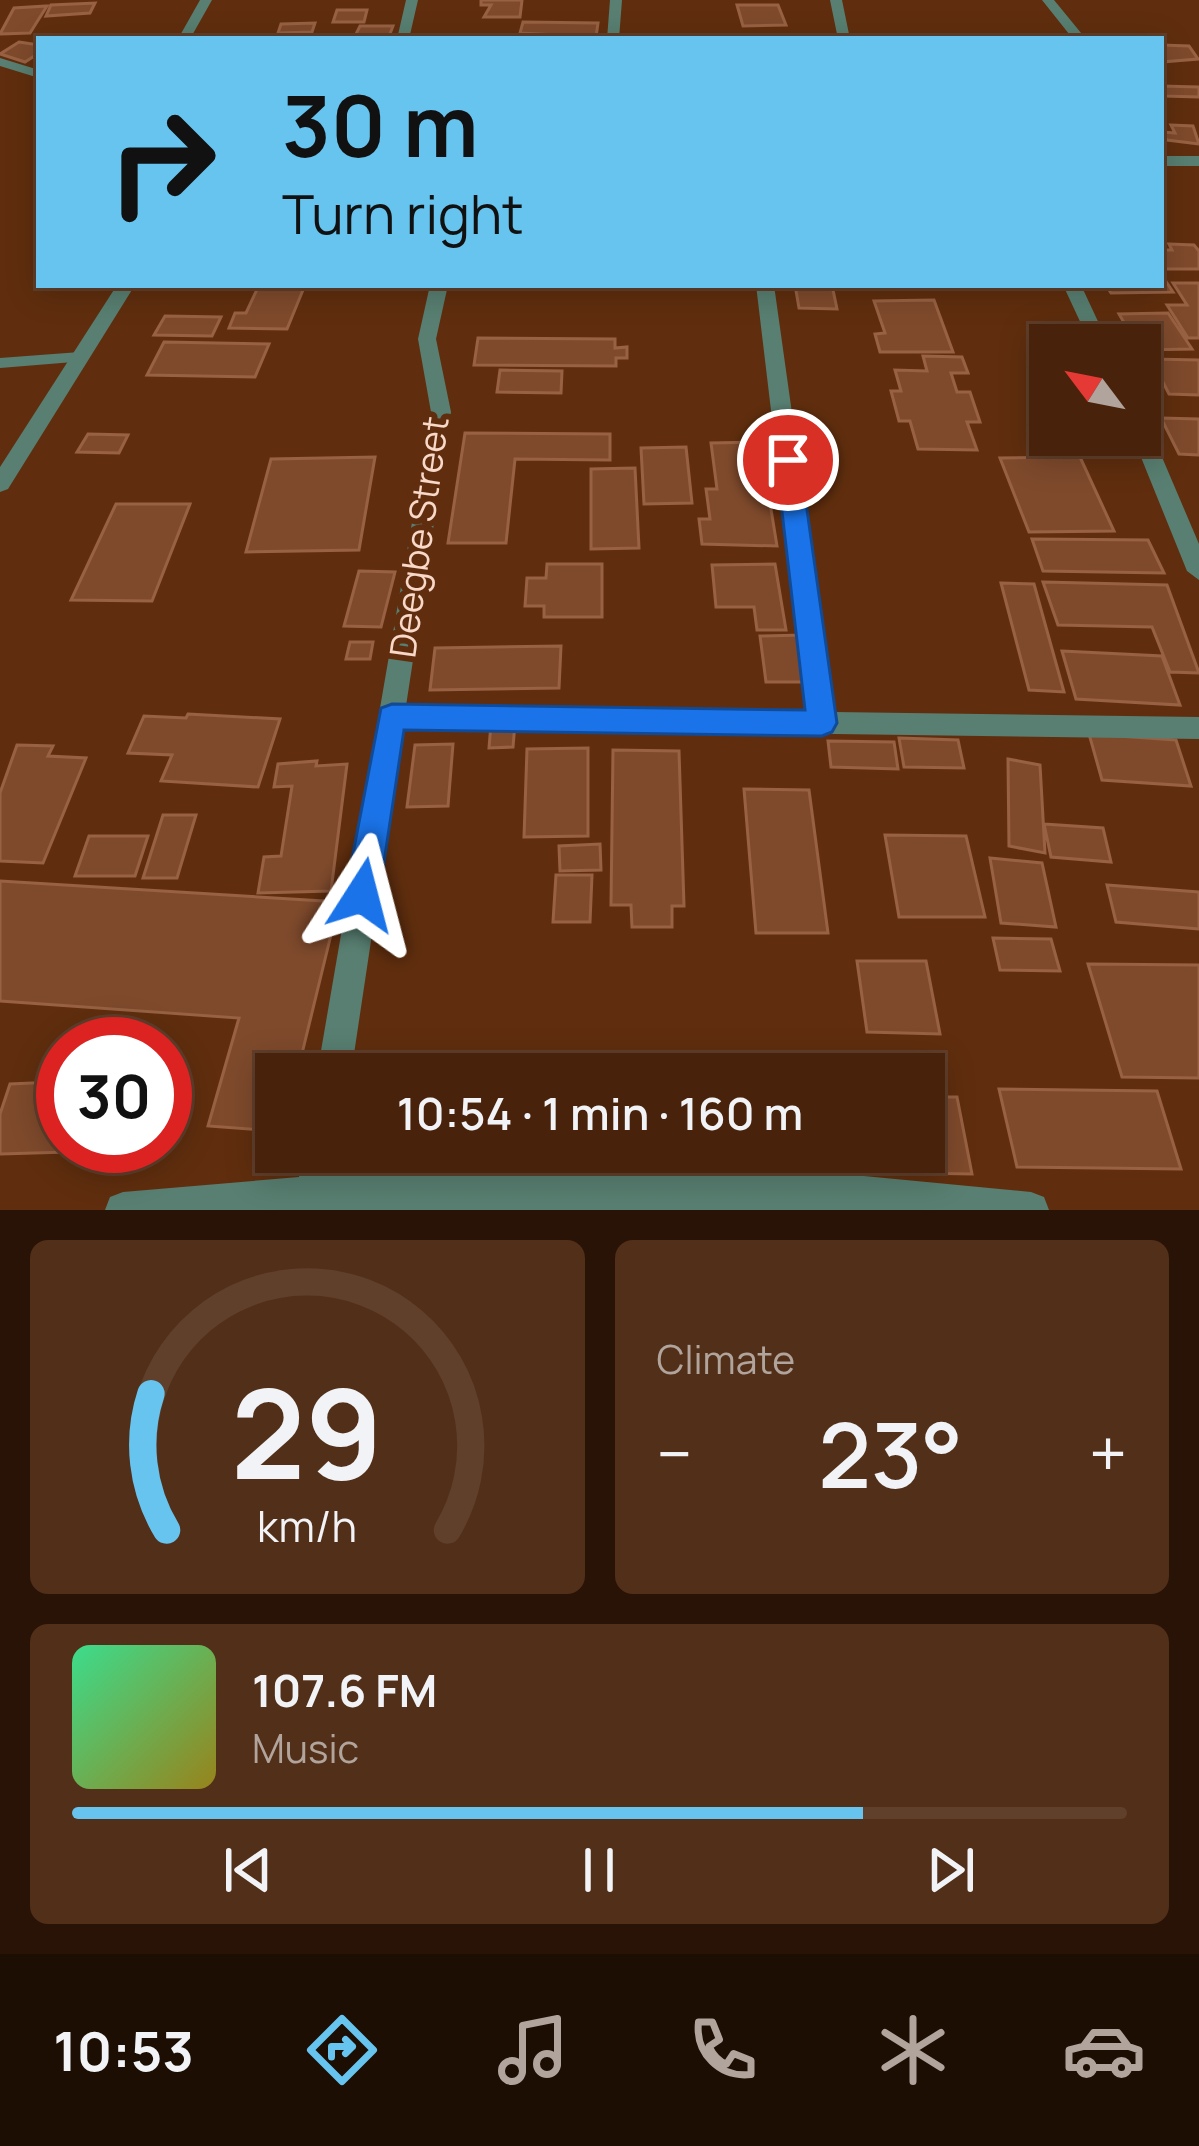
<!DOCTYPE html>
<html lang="en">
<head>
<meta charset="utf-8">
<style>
	:root { --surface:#48220a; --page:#522f18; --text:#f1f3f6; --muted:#b1a49c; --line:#603f2b; --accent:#66c4ef }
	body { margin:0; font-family:Manrope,sans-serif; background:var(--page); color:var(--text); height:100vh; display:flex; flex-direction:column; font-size:45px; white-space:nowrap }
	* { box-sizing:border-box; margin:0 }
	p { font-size:39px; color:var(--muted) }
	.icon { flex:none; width:66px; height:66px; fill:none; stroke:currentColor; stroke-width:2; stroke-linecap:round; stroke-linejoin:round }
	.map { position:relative; height:1210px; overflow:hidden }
	.details { display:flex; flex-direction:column; gap:30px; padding:30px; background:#281306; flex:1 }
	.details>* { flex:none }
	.hud { position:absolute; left:36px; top:36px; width:1128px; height:252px; border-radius:0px; box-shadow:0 6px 30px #0003,0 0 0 3px var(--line); background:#66c4ef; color:#111; overflow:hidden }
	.needle { width:78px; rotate:302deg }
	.controls { position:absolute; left:1029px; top:324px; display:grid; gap:24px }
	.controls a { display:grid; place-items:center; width:132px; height:132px; border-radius:0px; background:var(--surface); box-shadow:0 6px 30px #0003,0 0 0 3px var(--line); font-size:60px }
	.speed { position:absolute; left:36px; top:1017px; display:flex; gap:24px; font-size:60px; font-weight:700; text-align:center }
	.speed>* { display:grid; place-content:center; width:156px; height:156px; border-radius:50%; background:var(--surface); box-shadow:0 6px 30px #0003,0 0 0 3px var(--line); line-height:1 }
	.speed .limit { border:18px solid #d22; background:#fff; color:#111 }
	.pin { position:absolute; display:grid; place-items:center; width:102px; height:102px; color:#fff; margin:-51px; border:6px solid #fff; border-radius:50%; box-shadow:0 3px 12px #0007 }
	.me { position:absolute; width:132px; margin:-66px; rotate:9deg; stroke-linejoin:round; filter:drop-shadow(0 0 9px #0008) }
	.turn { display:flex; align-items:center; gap:42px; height:252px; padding:0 48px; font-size:54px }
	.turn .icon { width:156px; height:156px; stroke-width:2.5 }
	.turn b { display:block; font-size:84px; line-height:102px }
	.big { font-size:90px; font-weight:600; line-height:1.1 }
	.details .tile { flex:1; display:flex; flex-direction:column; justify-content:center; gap:18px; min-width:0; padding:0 42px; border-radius:18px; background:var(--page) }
	.details .dial { align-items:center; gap:0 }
	.dial svg { height:312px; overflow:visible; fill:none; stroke:var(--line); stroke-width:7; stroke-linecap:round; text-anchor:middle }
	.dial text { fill:var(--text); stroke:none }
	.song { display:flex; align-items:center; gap:36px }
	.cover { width:144px; height:144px; border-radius:18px; background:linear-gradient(135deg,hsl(150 70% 55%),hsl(50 70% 35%)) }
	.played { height:12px; border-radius:6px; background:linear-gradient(90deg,var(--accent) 75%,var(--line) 75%) }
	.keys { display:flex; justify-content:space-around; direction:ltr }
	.heat { display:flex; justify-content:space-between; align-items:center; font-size:66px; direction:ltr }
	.details .tiles { flex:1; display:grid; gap:30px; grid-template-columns:1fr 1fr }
	.tile:last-child { grid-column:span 2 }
	.trip { position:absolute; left:255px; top:1053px; width:690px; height:120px; border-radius:0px; background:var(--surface); box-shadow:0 6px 30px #0003,0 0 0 3px var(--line); font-weight:600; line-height:120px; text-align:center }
	.tabs { display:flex; height:192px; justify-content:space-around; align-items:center; background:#1d0e04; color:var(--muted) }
	.tabs .icon { width:84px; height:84px }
	.tabs .current { color:var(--accent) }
	.tabs b { font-size:54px; color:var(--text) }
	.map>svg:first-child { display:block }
	.building { fill:#7f4a2c; stroke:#986143; stroke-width:3 }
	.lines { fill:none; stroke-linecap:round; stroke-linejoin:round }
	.service { fill:#587f71; fill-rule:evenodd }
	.minor { fill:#587f71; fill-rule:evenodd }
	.tertiary { fill:#587f71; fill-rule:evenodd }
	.route { fill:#1a73e8; stroke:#114b97; stroke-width:3 }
	.labels { text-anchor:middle; stroke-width:12; stroke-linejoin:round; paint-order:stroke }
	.street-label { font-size:36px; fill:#f8d8c8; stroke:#602e0e }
</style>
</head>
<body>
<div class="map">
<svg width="1199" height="1210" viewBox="0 0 1199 1210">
	<rect width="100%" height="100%" fill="#602e0e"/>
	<!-- building -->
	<path class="building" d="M 481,0 L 522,0 L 520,17 L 484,17 L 491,5 L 481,5 Z
		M 95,3 L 90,13 L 46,16 L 51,5 Z
		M 737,5 L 778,5 L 786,25 L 743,26 Z
		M 47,6 L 30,33 L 0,34 L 14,8 Z
		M 337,10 L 367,10 L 364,22 L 333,22 Z
		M 523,22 L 598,23 L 596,37 L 520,33 Z
		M 315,23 L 312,32 L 278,33 L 281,24 Z
		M 360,26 L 393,26 L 388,39 L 354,38 Z
		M 19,42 L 39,45 L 39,53 L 25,62 L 0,54 Z
		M 1161,45 L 1189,46 L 1198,59 L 1161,62 Z
		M 1161,86 L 1199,87 L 1199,97 L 1164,96 Z
		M 1171,125 L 1193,126 L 1199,144 L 1167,140 L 1162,132 L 1175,133 Z
		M 1169,244 L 1194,245 L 1199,251 L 1199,269 L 1161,269 L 1161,250 L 1172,250 Z
		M 1161,274 L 1173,292 L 1111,293 L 1106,285 L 1161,285 Z
		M 1173,283 L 1199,283 L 1199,338 L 1188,338 L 1167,305 L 1187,305 Z
		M 259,285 L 305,285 L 287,329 L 229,328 L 235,313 L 246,313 Z
		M 795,285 L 832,285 L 837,309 L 799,308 Z
		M 934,300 L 953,352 L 880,352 L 875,334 L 885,333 L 874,301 Z
		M 1168,313 L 1192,349 L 1140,350 L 1119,314 Z
		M 165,316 L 221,317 L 212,336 L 154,335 Z
		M 478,338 L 615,339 L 615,348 L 627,347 L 627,358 L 616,358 L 616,366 L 474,365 Z
		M 164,342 L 269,344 L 255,377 L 147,375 Z
		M 923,356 L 962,357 L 968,373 L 951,373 L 957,392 L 970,392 L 980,422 L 967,422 L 977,450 L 918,449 L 910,421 L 899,421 L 891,391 L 901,391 L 895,370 L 927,371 Z
		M 1151,359 L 1199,360 L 1199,395 L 1169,394 Z
		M 500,370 L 562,371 L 561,393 L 497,392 Z
		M 1161,418 L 1199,419 L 1199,455 L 1179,454 Z
		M 465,433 L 610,434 L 610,460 L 515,459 L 506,543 L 448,543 Z
		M 88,434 L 128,435 L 119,453 L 77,452 Z
		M 760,442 L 777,546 L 702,544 L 699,519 L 710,519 L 706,489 L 717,489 L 711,443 Z
		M 686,447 L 692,503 L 644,504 L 641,448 Z
		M 375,457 L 359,550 L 246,552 L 271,459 Z
		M 1080,457 L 1114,531 L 1029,532 L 1000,458 Z
		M 635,468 L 639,548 L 591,549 L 591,469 Z
		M 116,504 L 190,504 L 152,601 L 71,600 Z
		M 1032,539 L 1148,540 L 1164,573 L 1043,571 Z
		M 547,564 L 602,564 L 602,617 L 544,617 L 544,606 L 525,606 L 527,578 L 546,578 Z
		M 775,564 L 786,630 L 757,630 L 754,607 L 716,607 L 712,565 Z
		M 359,571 L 395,572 L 381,627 L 344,626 Z
		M 1043,582 L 1167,585 L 1199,673 L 1170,672 L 1152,627 L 1058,625 Z
		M 1001,583 L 1034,584 L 1064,692 L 1029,690 Z
		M 804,635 L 813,682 L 766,682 L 760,636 Z
		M 350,642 L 373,642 L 370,659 L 346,659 Z
		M 561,646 L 559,688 L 430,690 L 435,648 Z
		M 1062,651 L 1162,656 L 1180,705 L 1076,699 Z
		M 188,714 L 280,719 L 258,787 L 161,781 L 172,755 L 128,753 L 144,716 L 186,718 Z
		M 515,723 L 513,747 L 489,748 L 491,724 Z
		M 1089,734 L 1176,740 L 1191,786 L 1102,780 Z
		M 899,738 L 958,740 L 964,768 L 904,767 Z
		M 828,741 L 894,742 L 898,769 L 831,767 Z
		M 453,744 L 448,806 L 407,807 L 415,745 Z
		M 17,745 L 53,746 L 48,756 L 86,758 L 43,863 L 0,861 L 0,793 Z
		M 588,748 L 588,836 L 524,837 L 527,749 Z
		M 613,750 L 679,751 L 684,906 L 672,906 L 672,927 L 632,927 L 631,905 L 611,905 Z
		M 1008,759 L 1040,765 L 1045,853 L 1009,846 Z
		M 317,761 L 316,766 L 347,764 L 331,891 L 258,893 L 264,857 L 281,856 L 292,786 L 274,787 L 278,764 Z
		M 744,789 L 809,790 L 828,933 L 756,933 Z
		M 163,815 L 196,815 L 177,878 L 143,878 Z
		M 1044,824 L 1103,828 L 1111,862 L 1051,857 Z
		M 885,835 L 966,836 L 985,917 L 899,917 Z
		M 89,836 L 148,836 L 135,876 L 75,876 Z
		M 600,844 L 601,870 L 560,871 L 559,846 Z
		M 990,858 L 1042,863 L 1056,927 L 1001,923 Z
		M 556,875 L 592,875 L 590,922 L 553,922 Z
		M 0,881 L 339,902 L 297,1074 L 276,1074 L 276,1131 L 208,1126 L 239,1018 L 0,1001 Z
		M 1107,885 L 1199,892 L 1199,929 L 1116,922 Z
		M 993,938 L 1051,939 L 1060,971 L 1000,970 Z
		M 857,961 L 926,961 L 940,1034 L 867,1032 Z
		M 1088,964 L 1199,965 L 1199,1078 L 1122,1077 Z
		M 54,1082 L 43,1119 L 63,1118 L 67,1152 L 0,1154 L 0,1114 L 10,1084 Z
		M 999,1089 L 1157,1091 L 1181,1169 L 1017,1167 Z
		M 924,1097 L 957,1097 L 972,1174 L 849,1172 L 846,1152 L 924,1152 Z"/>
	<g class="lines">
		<!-- service -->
		<path class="service" d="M 80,352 L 86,353 L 86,361 L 0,368 L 0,358 Z"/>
		<!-- minor -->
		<path class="minor" d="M 200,0 L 212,0 L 190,39 L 178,39 Z
			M 406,0 L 418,0 L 409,39 L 397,39 Z
			M 610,0 L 622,0 L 619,39 L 607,39 Z
			M 830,0 L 842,0 L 850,39 L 838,39 Z
			M 1042,0 L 1054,0 L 1086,39 L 1073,39 Z
			M 0,58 L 39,70 L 39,78 L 0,66 Z
			M 430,285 L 448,285 L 436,339 L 451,412 L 406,706 L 807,711 L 756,285 L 774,285 L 834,712 L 1199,717 L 1199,739 L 403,728 L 351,1074 L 317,1074 L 431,412 L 418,339 Z
			M 1063,285 L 1081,285 L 1109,345 L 1091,345 Z
			M 1140,422 L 1150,429 L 1199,544 L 1199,580 L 1187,571 L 1132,435 L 1140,435 Z
			M 304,1152 L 338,1152 L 335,1175 L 822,1172 L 1031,1192 L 1044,1197 L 1049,1210 L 105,1210 L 110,1197 L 123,1192 L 299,1177 Z"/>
		<!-- tertiary -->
		<path class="tertiary" d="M 1161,156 L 1199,156 L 1199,166 L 1161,166 Z
			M 117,285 L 135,285 L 8,489 L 0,492 L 0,467 Z"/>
	</g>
	<!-- route -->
	<path class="route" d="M 788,452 L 800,460 L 837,723 L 832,732 L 822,736 L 404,730 L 379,895 L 374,907 L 362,912 L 350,907 L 345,895 L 381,708 L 392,704 L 805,710 L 776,460 Z"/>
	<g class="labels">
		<!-- street labels -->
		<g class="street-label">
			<text transform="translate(419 537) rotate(-82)" y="13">Deegbe Street</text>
		</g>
	</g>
</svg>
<div class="controls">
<a><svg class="needle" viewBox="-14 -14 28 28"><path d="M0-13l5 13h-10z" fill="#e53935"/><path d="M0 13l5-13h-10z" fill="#b1a49c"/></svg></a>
</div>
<div class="speed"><div class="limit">30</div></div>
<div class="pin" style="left:788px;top:460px;background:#d93025"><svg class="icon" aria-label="arrive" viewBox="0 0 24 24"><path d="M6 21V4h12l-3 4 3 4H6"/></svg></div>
<svg class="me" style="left:362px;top:895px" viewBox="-20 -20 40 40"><path d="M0-17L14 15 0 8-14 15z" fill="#1a73e8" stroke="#fff" stroke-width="4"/></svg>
<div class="trip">10:54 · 1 min · 160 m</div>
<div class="hud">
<div class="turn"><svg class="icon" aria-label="right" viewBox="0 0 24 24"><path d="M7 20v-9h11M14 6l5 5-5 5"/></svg><div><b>30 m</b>Turn right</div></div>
</div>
</div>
<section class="details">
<div class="tiles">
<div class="tile dial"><svg viewBox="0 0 100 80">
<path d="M14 69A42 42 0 1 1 86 69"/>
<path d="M14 69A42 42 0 0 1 10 34" stroke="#66c4ef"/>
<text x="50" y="56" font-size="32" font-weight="700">29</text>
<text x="50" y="72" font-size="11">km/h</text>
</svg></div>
<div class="tile"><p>Climate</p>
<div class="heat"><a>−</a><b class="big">23°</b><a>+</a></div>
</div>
<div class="tile">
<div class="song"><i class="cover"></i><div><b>107.6 FM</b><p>Music</p></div></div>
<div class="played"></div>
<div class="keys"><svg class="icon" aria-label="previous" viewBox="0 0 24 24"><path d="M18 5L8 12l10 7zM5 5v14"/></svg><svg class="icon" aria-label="pause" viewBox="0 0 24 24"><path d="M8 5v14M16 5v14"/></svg><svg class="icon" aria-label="next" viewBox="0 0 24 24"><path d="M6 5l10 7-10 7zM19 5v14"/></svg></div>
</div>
</div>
</section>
<nav class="tabs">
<b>10:53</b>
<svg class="icon current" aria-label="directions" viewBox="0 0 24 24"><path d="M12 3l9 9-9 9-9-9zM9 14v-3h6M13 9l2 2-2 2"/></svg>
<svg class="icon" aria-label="music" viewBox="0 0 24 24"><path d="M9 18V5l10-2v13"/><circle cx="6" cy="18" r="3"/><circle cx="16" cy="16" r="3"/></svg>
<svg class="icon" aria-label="phone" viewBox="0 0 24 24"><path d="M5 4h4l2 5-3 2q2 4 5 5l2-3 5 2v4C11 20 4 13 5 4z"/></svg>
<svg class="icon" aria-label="climate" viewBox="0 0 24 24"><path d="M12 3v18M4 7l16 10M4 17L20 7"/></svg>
<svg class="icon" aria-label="car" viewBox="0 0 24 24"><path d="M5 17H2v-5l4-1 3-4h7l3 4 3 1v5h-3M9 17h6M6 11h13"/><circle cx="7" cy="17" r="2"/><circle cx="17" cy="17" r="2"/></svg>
</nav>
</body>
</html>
